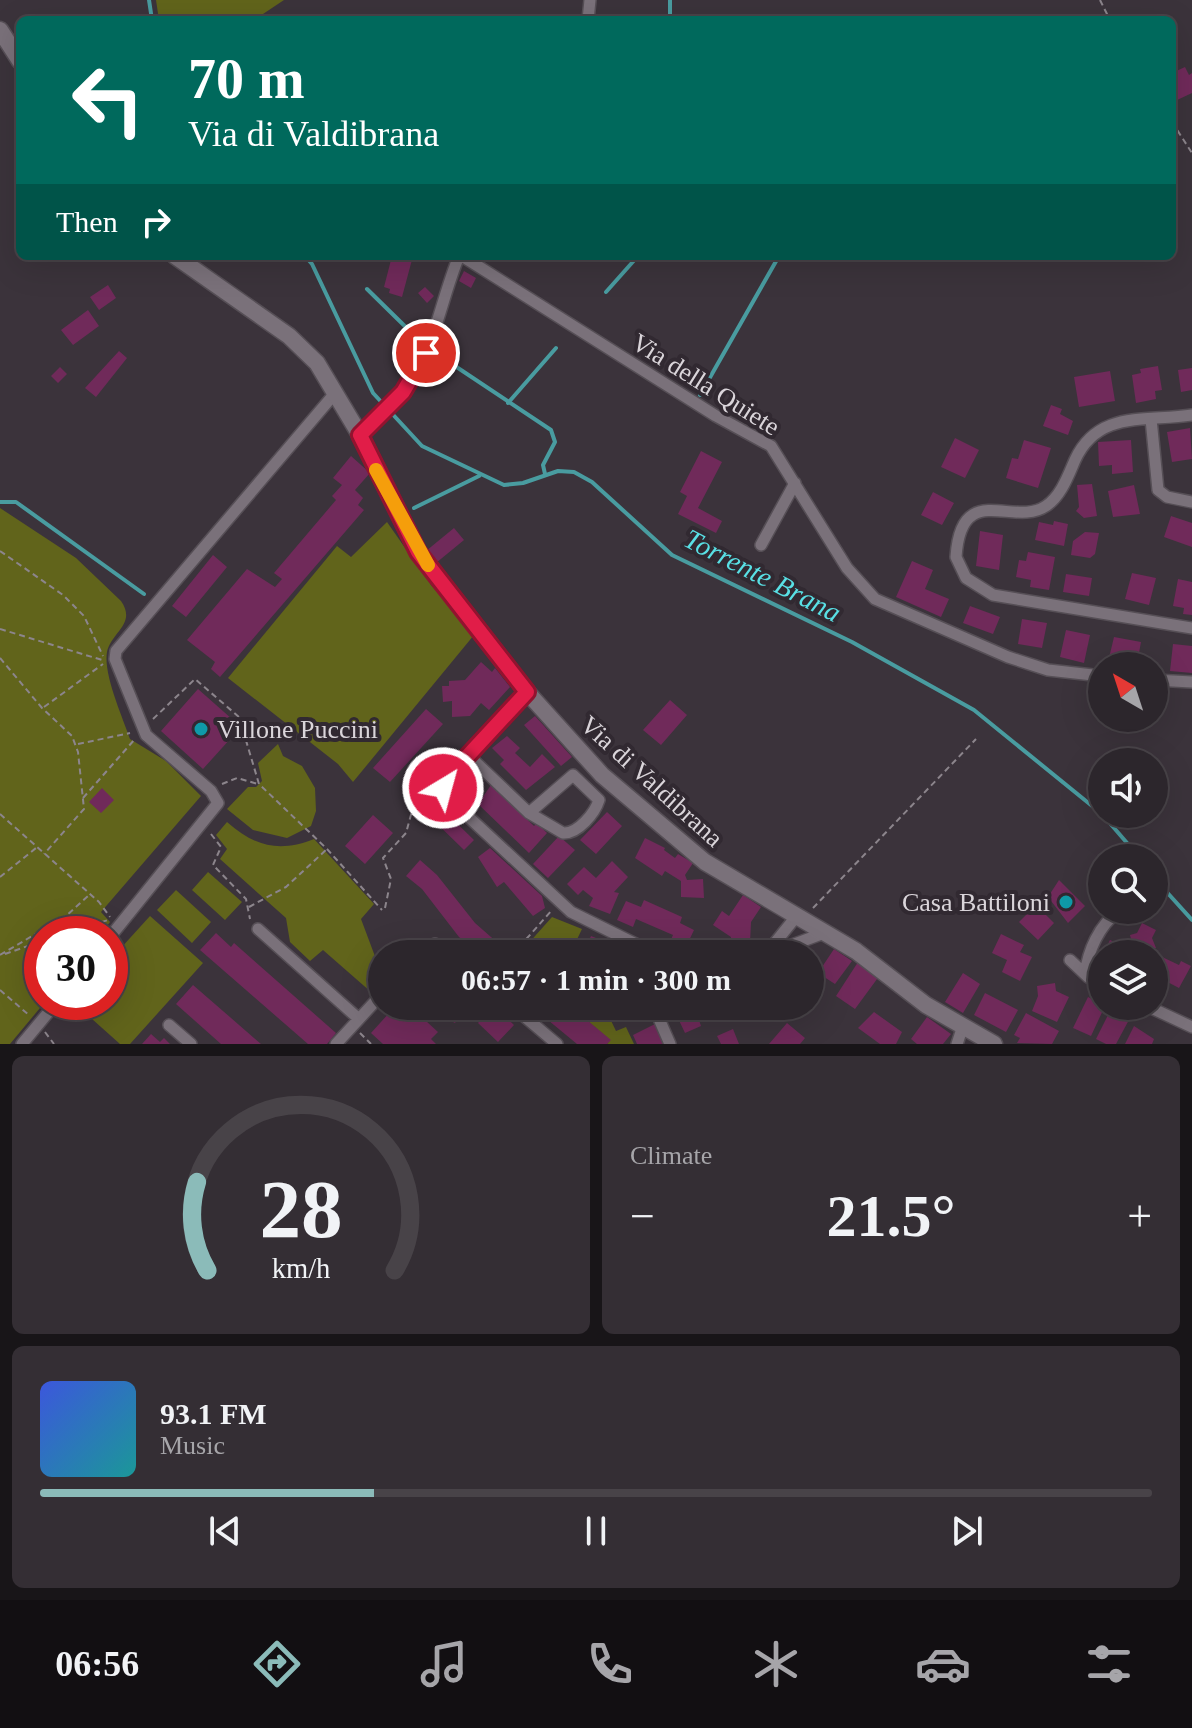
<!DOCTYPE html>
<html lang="en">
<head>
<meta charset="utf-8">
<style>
	:root { --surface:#2c262c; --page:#342e34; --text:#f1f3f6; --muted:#a6a5a9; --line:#484348; --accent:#8bbbb9 }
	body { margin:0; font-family:Georgia,serif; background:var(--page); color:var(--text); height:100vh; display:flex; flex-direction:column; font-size:30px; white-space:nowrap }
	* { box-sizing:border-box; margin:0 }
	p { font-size:26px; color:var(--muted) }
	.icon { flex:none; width:44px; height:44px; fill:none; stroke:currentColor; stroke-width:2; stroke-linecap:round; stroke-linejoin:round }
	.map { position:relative; height:1044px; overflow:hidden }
	.drawer { display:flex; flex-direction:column; gap:12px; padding:12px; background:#181518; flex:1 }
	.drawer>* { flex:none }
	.banner { position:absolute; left:16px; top:16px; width:1160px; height:244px; border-radius:12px; box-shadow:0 8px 32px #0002,0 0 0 2px var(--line); background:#00695c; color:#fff; overflow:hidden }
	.needle { width:52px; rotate:321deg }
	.fabs { position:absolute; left:1088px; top:652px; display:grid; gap:16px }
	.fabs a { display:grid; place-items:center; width:80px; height:80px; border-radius:50%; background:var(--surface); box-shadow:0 8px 32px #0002,0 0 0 2px var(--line); font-size:40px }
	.speed { position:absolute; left:24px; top:916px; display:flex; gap:16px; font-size:40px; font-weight:700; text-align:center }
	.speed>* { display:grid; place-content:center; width:104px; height:104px; border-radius:50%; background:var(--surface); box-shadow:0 8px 32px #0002,0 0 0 2px var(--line); line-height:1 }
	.speed .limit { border:12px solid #d22; background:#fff; color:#111 }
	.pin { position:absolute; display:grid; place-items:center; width:68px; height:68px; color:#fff; margin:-34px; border:4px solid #fff; border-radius:50%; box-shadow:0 2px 8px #0007 }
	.me { position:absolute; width:88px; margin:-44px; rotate:37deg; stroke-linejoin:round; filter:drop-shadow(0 0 6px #0008) }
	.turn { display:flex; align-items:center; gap:28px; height:168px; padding:0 40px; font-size:36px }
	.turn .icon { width:104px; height:104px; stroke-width:2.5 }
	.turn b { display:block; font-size:56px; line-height:68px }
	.then { display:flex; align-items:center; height:76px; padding:0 40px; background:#0003; gap:16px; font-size:30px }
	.big { font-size:60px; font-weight:800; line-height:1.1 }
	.drawer .card { flex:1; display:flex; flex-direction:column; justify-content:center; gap:12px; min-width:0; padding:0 28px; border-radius:12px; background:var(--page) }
	.drawer .dial { align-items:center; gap:0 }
	.dial svg { height:208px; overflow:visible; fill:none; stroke:var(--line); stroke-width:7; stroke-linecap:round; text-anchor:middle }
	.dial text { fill:var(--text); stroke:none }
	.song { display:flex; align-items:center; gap:24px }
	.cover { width:96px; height:96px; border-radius:12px; background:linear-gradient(135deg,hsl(230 70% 55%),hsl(180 70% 35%)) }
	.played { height:8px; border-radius:4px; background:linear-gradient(90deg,var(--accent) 30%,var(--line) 30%) }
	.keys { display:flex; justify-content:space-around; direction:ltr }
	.heat { display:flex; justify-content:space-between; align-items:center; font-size:44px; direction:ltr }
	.drawer .tiles { flex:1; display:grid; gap:12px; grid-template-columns:1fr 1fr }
	.card:last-child { grid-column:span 2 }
	.trip { position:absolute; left:368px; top:940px; width:456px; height:80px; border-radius:40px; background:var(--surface); box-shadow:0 8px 32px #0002,0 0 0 2px var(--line); font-weight:800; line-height:80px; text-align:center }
	.tab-bar { display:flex; height:128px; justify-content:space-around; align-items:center; background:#120f12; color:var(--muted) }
	.tab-bar .icon { width:56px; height:56px }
	.tab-bar .on { color:var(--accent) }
	.tab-bar b { font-size:36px; color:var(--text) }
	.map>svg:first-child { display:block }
	.green { fill:#61641b }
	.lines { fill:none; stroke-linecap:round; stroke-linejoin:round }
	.stream { stroke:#499ca0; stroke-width:4 }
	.building { fill:#702a5a }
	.street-casing { stroke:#564f56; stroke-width:14 }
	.secondary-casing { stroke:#564f56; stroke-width:19 }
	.path { stroke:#8c858c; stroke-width:2; stroke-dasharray:6 4; stroke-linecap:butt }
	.street { stroke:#7a717a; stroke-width:11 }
	.secondary { stroke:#7a717a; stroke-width:16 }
	.route-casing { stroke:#92132f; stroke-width:20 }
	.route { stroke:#e11d48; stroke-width:14 }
	.slow { stroke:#f59e0b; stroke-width:14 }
	.culture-dot { fill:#0f9aa8; stroke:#312931; stroke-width:3 }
	.labels { text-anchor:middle; stroke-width:8; stroke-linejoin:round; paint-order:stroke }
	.street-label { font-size:26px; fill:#dad5da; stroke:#312931 }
	.poi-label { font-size:26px; fill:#dad5da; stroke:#312931; text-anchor:start }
	.water-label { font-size:28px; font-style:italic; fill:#59e0e5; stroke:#312931 }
</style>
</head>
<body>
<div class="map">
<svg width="1192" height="1044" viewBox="0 0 1192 1044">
	<rect width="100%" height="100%" fill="#3b333b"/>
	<!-- green -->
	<path class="green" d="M 156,0 L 284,0 L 254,20 L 159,20 Z
		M 0,508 L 76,558 L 121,601 C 137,624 111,632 107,652 C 103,674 123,718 130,739 L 166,761 L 201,796 L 101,912 L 110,922 L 101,934 L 42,934 L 45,1002 L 10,1044 L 0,1044 Z
		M 387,522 L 431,585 L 474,635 L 353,782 L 338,764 L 228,678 L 337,546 L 351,557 Z
		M 278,744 L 283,756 L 302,766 L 315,788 L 316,811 L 311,826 L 287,838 L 253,830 L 227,809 L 248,787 L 256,787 L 262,781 L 258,763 Z
		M 227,822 C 254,846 279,853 314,839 L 374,904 L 361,919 L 382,975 L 371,992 L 323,950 L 310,961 L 290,942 L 286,918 L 220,859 L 227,849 L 216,835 Z
		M 208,872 L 242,902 L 225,920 L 192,890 Z
		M 176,890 L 211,922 L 192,943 L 157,910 Z
		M 150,916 L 203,963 L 130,1044 L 120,1044 L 73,1002 L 110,1002 L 110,960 Z
		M 552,917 L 582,929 L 570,954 L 519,954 Z
		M 570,1006 L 604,1006 L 616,1031 L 626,1027 L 634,1044 L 607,1044 L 610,1040 Z"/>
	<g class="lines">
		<!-- stream -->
		<path class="stream" d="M 149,0 L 152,20
			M 670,20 L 670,0
			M 305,256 L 312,264 L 373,393 L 422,446 L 504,485 L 523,483 L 558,471 L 574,472 L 592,482 L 672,555 L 852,642 L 974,710 L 1102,814
			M 367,289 L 422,343
			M 606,292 L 638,256
			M 437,354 L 551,430 L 555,442 L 543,465 L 545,474
			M 700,395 L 779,256
			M 508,403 L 556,348
			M 0,502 L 16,502 L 144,594
			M 414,508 L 479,476
			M 1102,814 L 1140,858
			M 1154,878 L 1192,920"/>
	</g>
	<!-- building -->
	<path class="building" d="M 1185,67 L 1189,75 L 1192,73 L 1192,93 L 1175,101 L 1172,73 Z
		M 392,256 L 413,256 L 402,297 L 389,293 L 390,289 L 384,287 Z
		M 464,271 L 476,278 L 471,288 L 459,281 Z
		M 108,285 L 116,298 L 99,310 L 90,297 Z
		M 425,287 L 434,296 L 427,303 L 418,293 Z
		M 88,310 L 99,326 L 73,345 L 61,330 Z
		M 119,351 L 127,358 L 96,397 L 85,388 Z
		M 1158,366 L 1162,390 L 1155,391 L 1156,399 L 1136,403 L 1132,375 L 1141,373 L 1140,369 Z
		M 60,367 L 67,374 L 58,383 L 51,376 Z
		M 1192,368 L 1192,390 L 1181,392 L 1178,370 Z
		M 1110,371 L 1115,401 L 1079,407 L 1074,377 Z
		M 1051,405 L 1062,409 L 1060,414 L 1073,421 L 1068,435 L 1043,426 Z
		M 1190,428 L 1192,459 L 1172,462 L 1167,432 Z
		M 955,438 L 979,450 L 965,478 L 941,467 Z
		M 1024,440 L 1051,448 L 1038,488 L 1006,478 L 1012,458 L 1018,459 Z
		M 1131,440 L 1133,472 L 1112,474 L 1112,465 L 1099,466 L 1098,442 Z
		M 701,451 L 722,462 L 698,508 L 722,521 L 716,533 L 678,514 L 687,496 L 680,492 Z
		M 351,456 L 370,473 L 355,490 L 363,498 L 358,505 L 364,510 L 220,677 L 211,669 L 215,662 L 187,640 L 247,569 L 275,587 L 282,579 L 274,573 L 336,500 L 332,496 L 342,485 L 333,478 Z
		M 1092,484 L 1097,516 L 1084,518 L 1076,511 L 1079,507 L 1077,485 Z
		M 1134,485 L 1140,514 L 1113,517 L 1108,491 Z
		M 933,492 L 954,503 L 942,525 L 921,515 Z
		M 1171,516 L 1192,523 L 1192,547 L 1164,537 Z
		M 1054,521 L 1068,524 L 1064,546 L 1035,540 L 1039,522 L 1053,525 Z
		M 454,528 L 464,540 L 436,563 L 426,551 Z
		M 980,531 L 1003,535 L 999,570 L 976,566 Z
		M 1085,532 L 1099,533 L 1095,554 L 1090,558 L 1071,555 L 1073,541 Z
		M 1028,552 L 1055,557 L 1049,590 L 1030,587 L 1031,580 L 1016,577 L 1019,560 L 1026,561 Z
		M 213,555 L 227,567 L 186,617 L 172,606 Z
		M 912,561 L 933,570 L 925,589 L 949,599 L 941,617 L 896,597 Z
		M 1132,573 L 1156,578 L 1149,605 L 1125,599 Z
		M 1066,574 L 1092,578 L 1089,596 L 1063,592 Z
		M 1178,579 L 1192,582 L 1192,615 L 1183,614 L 1184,608 L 1173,606 Z
		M 970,606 L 1000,617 L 993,634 L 963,623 Z
		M 1022,619 L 1047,623 L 1042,648 L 1018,644 Z
		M 1066,630 L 1090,635 L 1084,663 L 1060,657 Z
		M 1114,637 L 1141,642 L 1137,664 L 1109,658 Z
		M 1173,644 L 1192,646 L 1192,673 L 1170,671 Z
		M 481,662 L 492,672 L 495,668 L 510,687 L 489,710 L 481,703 L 470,716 L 452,717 L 452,701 L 443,702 L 442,686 L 449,686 L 449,681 L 465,680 Z
		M 198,689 L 241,727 L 203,769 L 161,731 Z
		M 670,700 L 687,715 L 661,745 L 643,730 Z
		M 426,709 L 443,724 L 390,782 L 373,768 Z
		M 535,716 L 572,757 L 561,766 L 524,725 Z
		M 507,736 L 520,748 L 515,753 L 530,767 L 542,754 L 555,767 L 526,790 L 500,764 L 504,760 L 492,748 Z
		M 491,785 L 534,826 L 537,823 L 547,833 L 529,853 L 478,804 Z
		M 102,788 L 114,800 L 101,813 L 89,802 Z
		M 435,802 L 474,840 L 464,850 L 425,812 Z
		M 607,812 L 622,826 L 596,854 L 580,840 Z
		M 373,815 L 393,833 L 365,864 L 345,846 Z
		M 559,836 L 575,850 L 548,878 L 533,864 Z
		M 645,838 L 665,848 L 664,850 L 675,858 L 678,854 L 693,863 L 685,875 L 687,880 L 703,879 L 704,898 L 681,897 L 681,881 L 665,871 L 662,876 L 635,858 Z
		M 490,848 L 542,896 L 545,908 L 533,916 L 504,882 L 497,887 L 478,857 Z
		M 420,860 L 437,875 L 475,923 L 507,951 L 505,954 L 479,954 L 459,937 L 422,889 L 406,876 Z
		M 612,861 L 628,877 L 614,892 L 619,893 L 610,914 L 589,906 L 593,898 L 583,890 L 578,895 L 567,884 L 584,867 L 596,878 Z
		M 1059,880 L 1085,906 L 1068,923 L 1048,897 Z
		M 743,895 L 761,907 L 751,922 L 750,943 L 730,944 L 731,937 L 713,925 L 722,911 L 729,916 Z
		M 644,900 L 682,917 L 680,923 L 694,930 L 685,949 L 670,942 L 673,935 L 636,919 L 633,927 L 617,920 L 626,901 L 641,907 Z
		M 1036,905 L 1054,923 L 1038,940 L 1019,922 Z
		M 1142,923 L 1156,930 L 1152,938 L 1156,948 L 1140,954 L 1103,954 L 1110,940 L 1125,947 L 1132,943 L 1130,935 L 1137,933 Z
		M 216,933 L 231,947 L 234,943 L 336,1033 L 327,1044 L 308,1044 L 200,950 Z
		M 1001,934 L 1024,945 L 1020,952 L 1032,957 L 1020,981 L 1002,972 L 1007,960 L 992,953 Z
		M 591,936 L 611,944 L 607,954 L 583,954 Z
		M 834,949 L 852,961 L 835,984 L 818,973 Z
		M 1160,956 L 1179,965 L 1181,961 L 1191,966 L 1179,988 L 1154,975 Z
		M 860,959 L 880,975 L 855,1009 L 836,996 Z
		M 963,973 L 980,984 L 963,1013 L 945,1002 Z
		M 1055,983 L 1056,991 L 1069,997 L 1057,1022 L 1032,1011 L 1038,996 L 1037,986 Z
		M 193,985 L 261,1044 L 221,1044 L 176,1004 Z
		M 985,993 L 1018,1010 L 1006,1032 L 974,1015 Z
		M 1088,997 L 1105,1006 L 1091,1036 L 1073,1028 Z
		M 390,1006 L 401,1006 L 410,1014 L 414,1010 L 438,1032 L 431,1039 L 436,1044 L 383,1044 L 371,1033 L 390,1012 L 387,1009 Z
		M 445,1006 L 465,1006 L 455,1023 L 440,1015 Z
		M 494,1006 L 514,1025 L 498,1042 L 478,1023 Z
		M 531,1006 L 570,1006 L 611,1040 L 607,1044 L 577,1044 Z
		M 694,1006 L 715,1006 L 717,1012 L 699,1020 L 701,1026 L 685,1033 L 676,1014 Z
		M 748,1006 L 773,1006 L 772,1016 L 751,1015 Z
		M 1111,1009 L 1130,1018 L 1116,1044 L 1106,1044 L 1096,1039 Z
		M 874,1012 L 902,1032 L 896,1044 L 880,1044 L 858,1028 Z
		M 1026,1013 L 1059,1031 L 1052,1044 L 1017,1043 L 1020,1038 L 1014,1035 Z
		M 927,1017 L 951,1034 L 943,1044 L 917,1044 L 911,1039 Z
		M 787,1023 L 805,1038 L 800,1044 L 769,1044 Z
		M 655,1024 L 663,1044 L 637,1044 L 633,1035 Z
		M 1134,1026 L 1154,1039 L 1152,1044 L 1125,1044 Z
		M 733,1029 L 739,1044 L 721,1044 L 717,1036 Z
		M 151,1034 L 160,1042 L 164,1038 L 170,1044 L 142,1044 Z"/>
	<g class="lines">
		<!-- street casing -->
		<g class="street-casing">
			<path id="street" d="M 588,20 L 590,0
				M 462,256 L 716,416 L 771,446 L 847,568 L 875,599 L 1008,657 L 1048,670 L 1102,676
				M 1192,415 C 1145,422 1098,410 1075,460 C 1068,476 1061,496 1046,506 C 1013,528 961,479 956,557 L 966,578 L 993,595 L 1192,628
				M 1151,419 L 1158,490 L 1167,497 L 1192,502
				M 360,435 C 378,418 398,401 412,380 C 436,341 442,297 459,256
				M 761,545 L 795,483
				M 1154,680 L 1192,682
				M 527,692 L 446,779 L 446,796 L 571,912 L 656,954
				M 468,755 L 529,813 L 563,833 C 578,834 595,813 599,800 L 573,775 L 529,813
				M 258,929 L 359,1019
				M 110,937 L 218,803 L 211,791 L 146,735 L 115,659 L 116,651 L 336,392
				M 419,954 L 435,944 L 451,954
				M 766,954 L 795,918
				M 768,954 L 824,933
				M 1070,960 L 1088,977 L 1102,985
				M 1085,974 C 1088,951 1099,925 1119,911
				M 512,1006 L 557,1044
				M 658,1006 L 660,1021 L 670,1044
				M 1147,1006 L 1192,1027
				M 169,1025 L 191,1044
				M 22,1044 L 57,1002
				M 336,1044 L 382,994
				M 957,1044 L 963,1026"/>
		</g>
		<!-- secondary casing -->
		<g class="secondary-casing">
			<path id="secondary" d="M 0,30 L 20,61
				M 175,256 L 289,336 L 317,363 L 360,435 L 418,552 L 527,692 L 602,775 L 705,862 L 856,951 L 926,1005 L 994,1044"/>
		</g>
		<!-- path -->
		<path class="path" d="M 1100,0 L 1110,20
			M 1172,122 L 1192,153
			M 0,551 L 63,595 L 84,616 L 103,656
			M 0,629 L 102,660
			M 0,658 L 42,708 L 72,736 L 78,752 L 84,809 L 44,854
			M 44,707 L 103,664
			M 153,719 L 195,679 L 239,717 L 259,784 L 327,849 L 382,910
			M 78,744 L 130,733
			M 222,784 L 237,778 L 258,784
			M 83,798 L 135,739
			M 0,814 L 99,902 L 110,917
			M 211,834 L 221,847 L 213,865 L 246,899 L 250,919
			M 0,877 L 36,848
			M 249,907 L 286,887 L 327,849
			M 385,908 L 391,879 L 383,858 L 406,833 L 412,811 L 435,792
			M 813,908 L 976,739
			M 63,934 L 108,920
			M 5,954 L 42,941
			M 513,954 L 552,910
			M 0,955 L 66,916 L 88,896
			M 0,990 L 30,1016
			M 45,1032 L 54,1044
			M 360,1033 L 371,1044"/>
		<!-- street -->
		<use href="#street" class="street"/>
		<!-- secondary -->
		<use href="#secondary" class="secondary"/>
	</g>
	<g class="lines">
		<!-- route casing -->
		<g class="route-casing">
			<path id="route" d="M 426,353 L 403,392 L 360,435 L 418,552 L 527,692 L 450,775 L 443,788"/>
		</g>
		<!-- route -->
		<use href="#route" class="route"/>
		<!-- slow -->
		<path class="slow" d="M 376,470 L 428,565"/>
	</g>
	<!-- markers -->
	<g class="culture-dot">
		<circle cx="201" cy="729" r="8"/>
		<circle cx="1066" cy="902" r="8"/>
	</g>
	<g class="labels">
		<!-- street labels -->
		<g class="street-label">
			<text transform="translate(706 384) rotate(32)" y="9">Via della Quiete</text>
			<text transform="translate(652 781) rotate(42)" y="9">Via di Valdibrana</text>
		</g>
		<!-- poi labels -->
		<g class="poi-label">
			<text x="217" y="738">Villone Puccini</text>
			<text x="1050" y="911" text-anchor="end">Casa Battiloni</text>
		</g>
		<!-- water labels -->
		<g class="water-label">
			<text transform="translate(763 575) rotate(27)" y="10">Torrente Brana</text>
		</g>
	</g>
</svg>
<div class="fabs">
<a><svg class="needle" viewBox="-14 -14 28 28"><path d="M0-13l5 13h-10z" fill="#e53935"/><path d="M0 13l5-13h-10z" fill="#a6a5a9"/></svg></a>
<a><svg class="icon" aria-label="sound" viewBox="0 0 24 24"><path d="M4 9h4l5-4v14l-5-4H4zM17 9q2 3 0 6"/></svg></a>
<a><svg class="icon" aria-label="search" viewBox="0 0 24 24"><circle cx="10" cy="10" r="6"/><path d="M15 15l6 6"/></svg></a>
<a><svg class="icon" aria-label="layers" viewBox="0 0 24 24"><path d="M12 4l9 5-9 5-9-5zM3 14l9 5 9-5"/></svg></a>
</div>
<div class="speed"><div class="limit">30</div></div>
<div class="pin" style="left:426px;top:353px;background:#d93025"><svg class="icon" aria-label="arrive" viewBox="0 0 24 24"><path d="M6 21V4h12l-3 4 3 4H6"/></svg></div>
<svg class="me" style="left:443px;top:788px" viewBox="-20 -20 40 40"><circle r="17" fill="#e11d48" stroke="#fff" stroke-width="3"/><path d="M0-11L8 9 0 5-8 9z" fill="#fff"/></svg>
<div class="trip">06:57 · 1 min · 300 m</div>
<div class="banner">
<div class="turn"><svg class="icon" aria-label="left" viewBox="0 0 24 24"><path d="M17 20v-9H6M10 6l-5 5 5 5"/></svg><div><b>70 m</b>Via di Valdibrana</div></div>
<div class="then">Then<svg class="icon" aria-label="right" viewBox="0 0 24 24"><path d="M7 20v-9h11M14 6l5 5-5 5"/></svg></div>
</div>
</div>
<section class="drawer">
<div class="tiles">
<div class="card dial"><svg viewBox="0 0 100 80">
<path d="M14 69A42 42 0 1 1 86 69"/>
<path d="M14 69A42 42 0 0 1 10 35" stroke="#8bbbb9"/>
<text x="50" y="56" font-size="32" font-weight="700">28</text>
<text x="50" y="72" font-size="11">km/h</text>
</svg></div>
<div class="card"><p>Climate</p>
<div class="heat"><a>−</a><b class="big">21.5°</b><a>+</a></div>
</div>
<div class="card">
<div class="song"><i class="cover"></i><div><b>93.1 FM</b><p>Music</p></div></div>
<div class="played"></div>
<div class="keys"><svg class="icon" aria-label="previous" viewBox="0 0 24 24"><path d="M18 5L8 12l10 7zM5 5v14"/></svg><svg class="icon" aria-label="pause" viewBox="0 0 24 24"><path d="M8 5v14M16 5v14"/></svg><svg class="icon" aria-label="next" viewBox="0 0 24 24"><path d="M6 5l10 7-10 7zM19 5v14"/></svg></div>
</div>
</div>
</section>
<nav class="tab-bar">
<b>06:56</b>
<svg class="icon on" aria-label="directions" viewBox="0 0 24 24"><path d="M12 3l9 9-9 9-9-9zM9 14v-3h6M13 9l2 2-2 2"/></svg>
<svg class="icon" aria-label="music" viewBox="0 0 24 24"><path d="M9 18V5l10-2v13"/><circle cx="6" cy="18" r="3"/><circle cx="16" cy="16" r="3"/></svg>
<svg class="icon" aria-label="phone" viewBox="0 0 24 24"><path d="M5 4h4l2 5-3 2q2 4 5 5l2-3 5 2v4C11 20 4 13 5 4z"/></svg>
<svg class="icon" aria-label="climate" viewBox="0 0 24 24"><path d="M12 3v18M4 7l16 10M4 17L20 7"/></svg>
<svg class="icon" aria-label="car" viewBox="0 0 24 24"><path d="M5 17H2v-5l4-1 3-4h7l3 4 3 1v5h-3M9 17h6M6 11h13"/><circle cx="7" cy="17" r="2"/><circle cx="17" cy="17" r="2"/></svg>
<svg class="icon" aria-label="filters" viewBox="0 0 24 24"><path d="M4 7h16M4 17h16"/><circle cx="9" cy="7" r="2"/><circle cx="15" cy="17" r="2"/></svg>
</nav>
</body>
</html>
